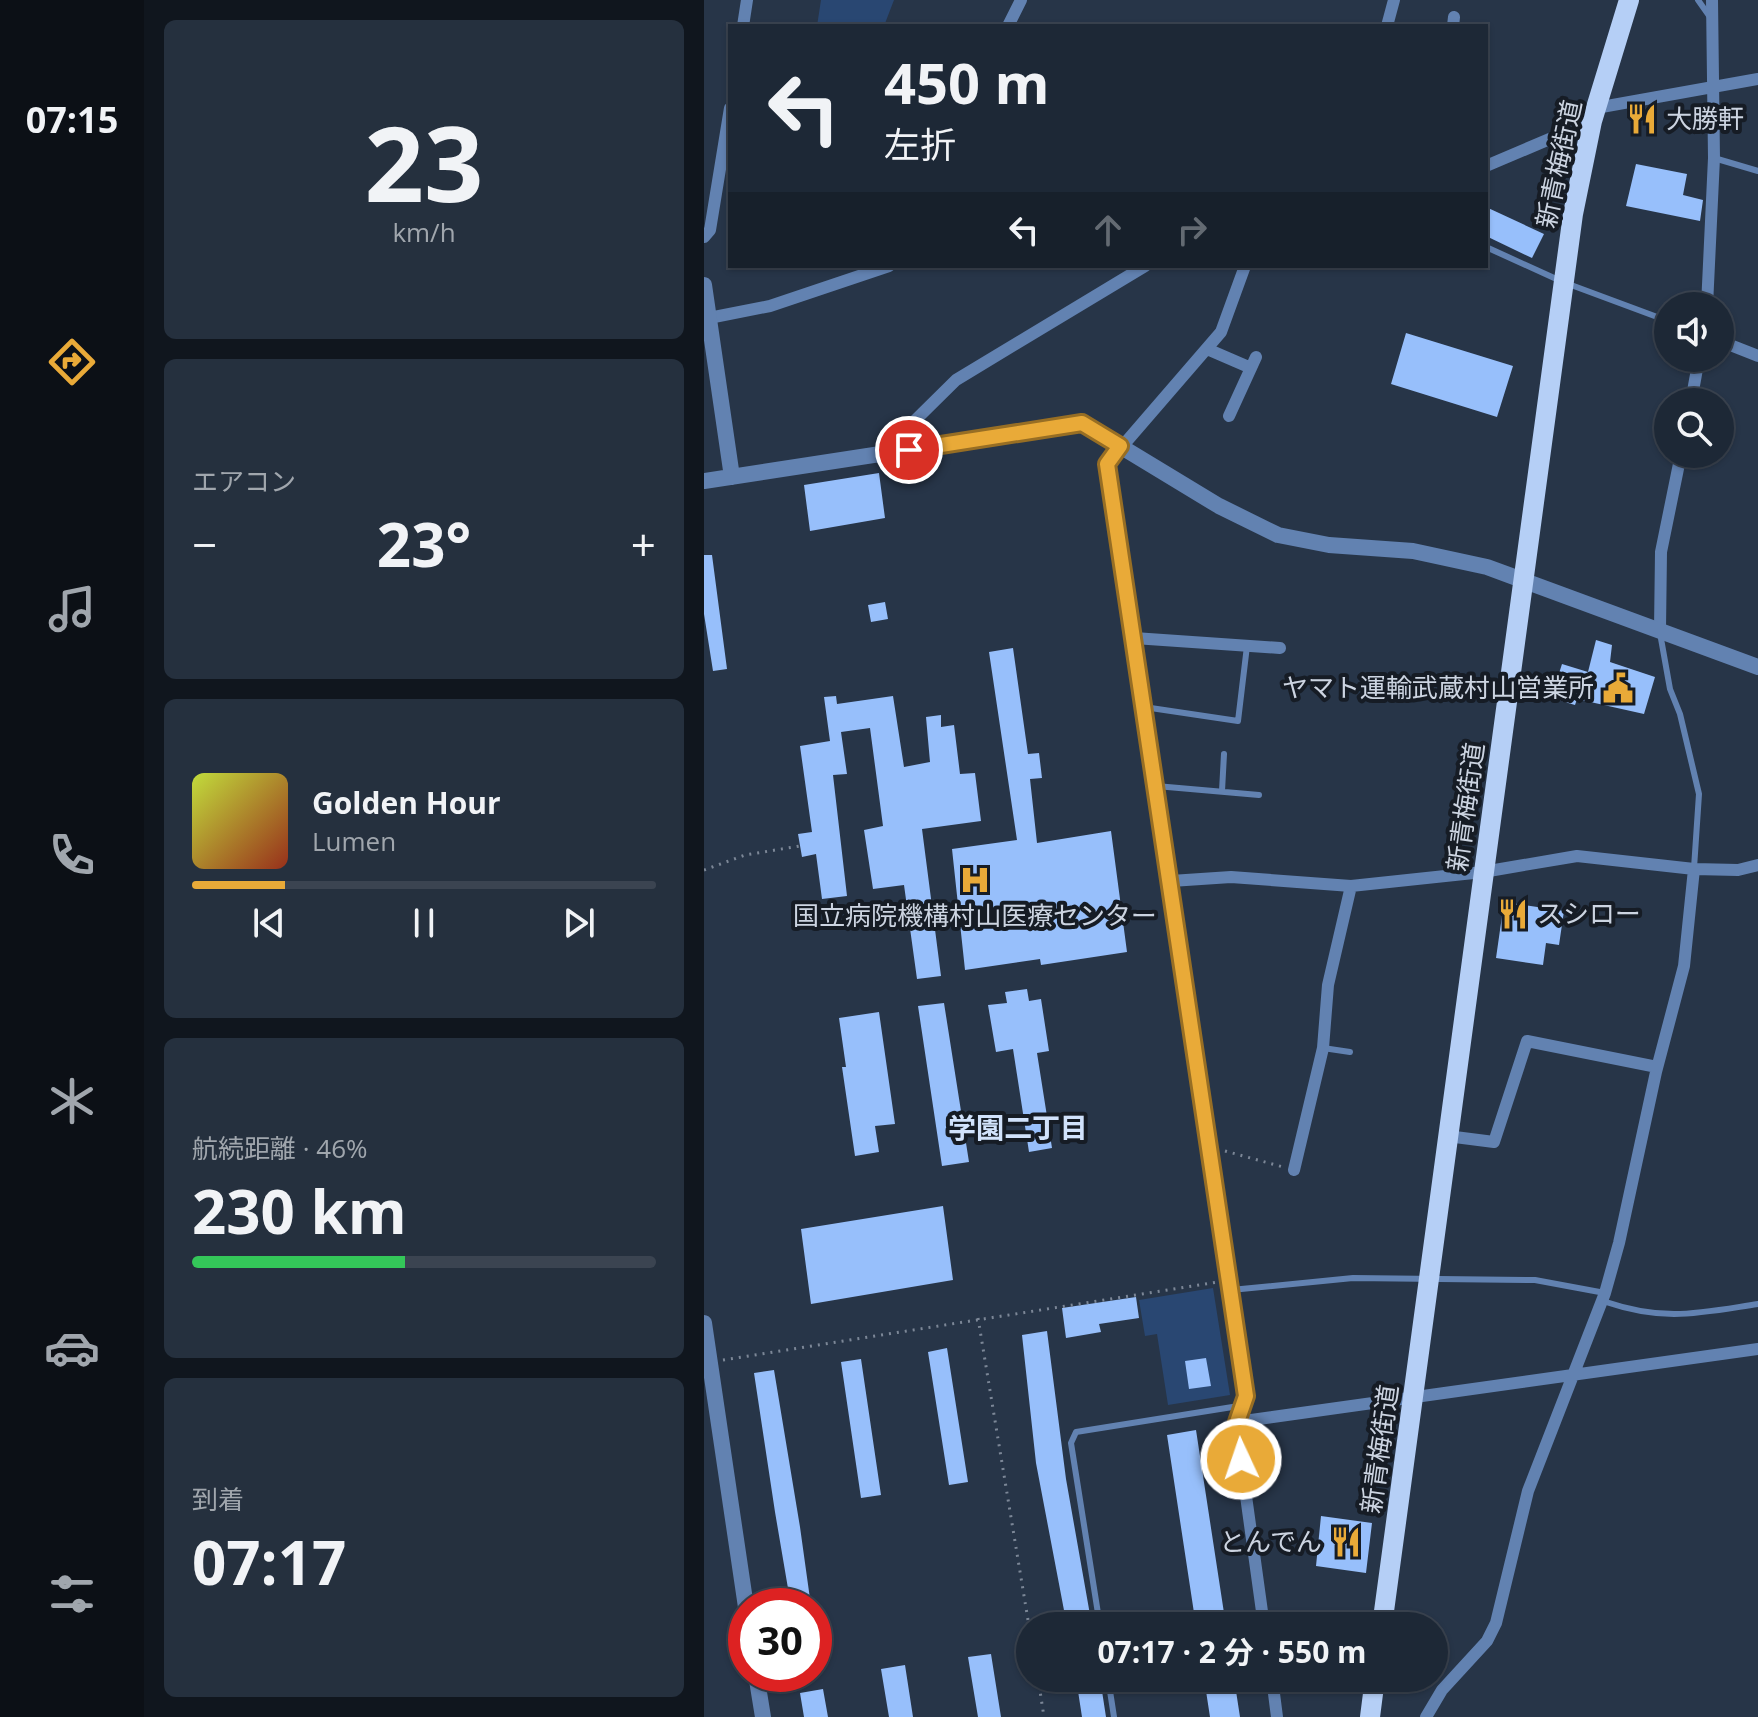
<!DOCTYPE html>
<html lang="ja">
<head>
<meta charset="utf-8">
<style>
	:root { --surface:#1d2836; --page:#25303e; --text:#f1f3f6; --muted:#a0a6ad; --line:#3b4451; --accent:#e9aa38 }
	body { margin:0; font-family:"Open Sans","Noto Sans JP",sans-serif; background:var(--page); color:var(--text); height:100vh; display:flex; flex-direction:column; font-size:30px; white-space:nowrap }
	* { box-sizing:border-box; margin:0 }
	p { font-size:26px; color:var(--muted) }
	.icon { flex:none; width:44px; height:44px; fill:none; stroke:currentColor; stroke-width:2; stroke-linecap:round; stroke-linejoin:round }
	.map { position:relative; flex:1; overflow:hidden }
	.side { display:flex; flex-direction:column; gap:20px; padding:20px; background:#10161e; width:560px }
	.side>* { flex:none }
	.top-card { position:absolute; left:24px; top:24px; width:760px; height:244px; border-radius:0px; box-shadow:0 2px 6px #0004,0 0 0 2px var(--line); background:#1d2836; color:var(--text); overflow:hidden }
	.controls { position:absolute; left:950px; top:292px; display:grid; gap:16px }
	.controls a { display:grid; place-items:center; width:80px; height:80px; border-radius:50%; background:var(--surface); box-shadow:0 2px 6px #0004,0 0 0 2px var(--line); font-size:40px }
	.speed { position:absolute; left:24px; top:1588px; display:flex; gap:16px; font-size:40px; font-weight:700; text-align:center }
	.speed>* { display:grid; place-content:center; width:104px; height:104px; border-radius:50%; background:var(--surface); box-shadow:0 2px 6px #0004,0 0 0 2px var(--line); line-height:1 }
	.speed .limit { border:12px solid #d22; background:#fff; color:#111 }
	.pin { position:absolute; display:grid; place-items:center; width:68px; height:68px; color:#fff; margin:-34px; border:4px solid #fff; border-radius:50%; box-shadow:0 2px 8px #0007 }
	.me { position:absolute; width:88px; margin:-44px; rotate:357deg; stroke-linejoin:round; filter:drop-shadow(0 0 6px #0008) }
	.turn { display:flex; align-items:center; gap:28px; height:168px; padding:0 24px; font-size:36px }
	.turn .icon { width:104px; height:104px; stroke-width:2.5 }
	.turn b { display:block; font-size:56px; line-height:68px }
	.lanes { display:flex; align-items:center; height:76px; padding:0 24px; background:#0003; justify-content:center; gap:40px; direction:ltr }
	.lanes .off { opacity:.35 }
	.big { font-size:60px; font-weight:700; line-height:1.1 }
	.side .card { flex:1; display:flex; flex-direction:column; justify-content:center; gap:12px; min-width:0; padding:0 28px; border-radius:12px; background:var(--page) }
	.side .dial { align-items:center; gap:0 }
	.dial b { font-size:104px; line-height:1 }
	.song { display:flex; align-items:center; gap:24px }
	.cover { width:96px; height:96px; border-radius:12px; background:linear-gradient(135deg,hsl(70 70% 55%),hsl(10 70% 35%)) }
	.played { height:8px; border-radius:4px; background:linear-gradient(90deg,var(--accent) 20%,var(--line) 20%) }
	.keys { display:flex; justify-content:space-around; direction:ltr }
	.heat { display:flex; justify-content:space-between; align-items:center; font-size:44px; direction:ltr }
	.charge { height:12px; border-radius:6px; background:linear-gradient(90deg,#34c759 46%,var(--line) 0) }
	.trip { position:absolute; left:312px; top:1612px; width:432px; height:80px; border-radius:40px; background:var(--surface); box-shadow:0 2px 6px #0004,0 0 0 2px var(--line); font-weight:700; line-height:80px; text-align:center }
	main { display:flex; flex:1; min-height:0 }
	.dock { display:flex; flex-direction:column; width:144px; justify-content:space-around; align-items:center; background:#0c1016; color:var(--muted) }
	.dock .icon { width:56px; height:56px }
	.dock .on { color:var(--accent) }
	.dock b { font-size:36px; color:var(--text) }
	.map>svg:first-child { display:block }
	.green { fill:#294772 }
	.building { fill:#97bffb }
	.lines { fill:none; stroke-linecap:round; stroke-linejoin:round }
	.path { stroke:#7c8797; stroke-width:3; stroke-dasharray:2 6; stroke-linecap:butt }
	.service { stroke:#6282b1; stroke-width:6 }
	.minor { stroke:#6282b1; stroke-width:12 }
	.tertiary { stroke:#6282b1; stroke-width:16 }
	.primary { stroke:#b5cff6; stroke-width:20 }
	.route-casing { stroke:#976e24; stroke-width:20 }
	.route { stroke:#e9aa38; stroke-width:14 }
	.labels { text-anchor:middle; stroke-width:8; stroke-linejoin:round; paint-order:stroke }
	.poi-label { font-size:26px; fill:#ccd4e1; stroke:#161c25; text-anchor:start }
	.street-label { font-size:26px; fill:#ccd4e1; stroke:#161c25 }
	.neighbourhood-label { font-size:28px; font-weight:bold; fill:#d1e2fb; stroke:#161c25 }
</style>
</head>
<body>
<main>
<nav class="dock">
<b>07:15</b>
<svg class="icon on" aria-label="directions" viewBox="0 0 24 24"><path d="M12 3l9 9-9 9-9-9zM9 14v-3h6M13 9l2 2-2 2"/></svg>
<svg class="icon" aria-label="music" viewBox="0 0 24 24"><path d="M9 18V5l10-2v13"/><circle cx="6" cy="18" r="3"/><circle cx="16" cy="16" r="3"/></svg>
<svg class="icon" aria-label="phone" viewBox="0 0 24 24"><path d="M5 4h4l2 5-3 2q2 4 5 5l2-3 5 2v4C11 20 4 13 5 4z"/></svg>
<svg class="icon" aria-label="climate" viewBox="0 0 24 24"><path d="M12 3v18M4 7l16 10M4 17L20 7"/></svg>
<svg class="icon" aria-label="car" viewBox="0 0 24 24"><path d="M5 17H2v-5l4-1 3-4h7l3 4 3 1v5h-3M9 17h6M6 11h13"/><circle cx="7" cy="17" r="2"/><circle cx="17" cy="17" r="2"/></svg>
<svg class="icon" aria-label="filters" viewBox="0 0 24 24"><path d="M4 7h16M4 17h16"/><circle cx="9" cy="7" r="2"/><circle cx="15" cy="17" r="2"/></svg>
</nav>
<section class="side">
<div class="card dial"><b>23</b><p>km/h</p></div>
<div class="card"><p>エアコン</p>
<div class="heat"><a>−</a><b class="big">23°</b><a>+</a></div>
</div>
<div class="card">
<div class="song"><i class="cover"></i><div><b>Golden Hour</b><p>Lumen</p></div></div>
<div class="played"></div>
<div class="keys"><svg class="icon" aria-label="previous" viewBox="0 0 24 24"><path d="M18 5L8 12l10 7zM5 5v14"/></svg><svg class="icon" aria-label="pause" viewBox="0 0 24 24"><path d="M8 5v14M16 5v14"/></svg><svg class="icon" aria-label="next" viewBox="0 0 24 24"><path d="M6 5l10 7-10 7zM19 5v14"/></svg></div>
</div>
<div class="card"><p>航続距離 · 46%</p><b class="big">230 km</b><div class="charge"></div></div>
<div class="card"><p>到着</p><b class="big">07:17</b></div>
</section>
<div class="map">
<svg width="1054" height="1717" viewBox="0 0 1054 1717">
	<rect width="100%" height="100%" fill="#273548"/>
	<!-- green -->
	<path class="green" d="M 117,0 L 190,0 L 180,26 L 113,26 Z
		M 509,1288 L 526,1395 L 464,1405 L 453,1334 L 441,1336 L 435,1300 Z"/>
	<!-- building -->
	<path class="building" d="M 932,164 L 983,174 L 979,195 L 999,200 L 996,221 L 922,206 Z
		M 782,207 L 840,234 L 828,258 L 782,236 Z
		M 702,333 L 809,366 L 793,417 L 687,384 Z
		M 175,473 L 181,518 L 106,531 L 100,485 Z
		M 0,555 L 8,555 L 23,669 L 9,671 L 0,614 Z
		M 181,602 L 184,619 L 167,622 L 164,605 Z
		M 892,640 L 908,645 L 906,662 L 951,677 L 940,714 L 873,699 L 871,705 L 847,698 L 858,664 L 884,672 Z
		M 309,648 L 324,754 L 335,753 L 338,778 L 326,779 L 333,843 L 407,831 L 423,952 L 337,965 L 336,959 L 261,970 L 248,849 L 313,840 L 285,652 Z
		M 132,696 L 133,704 L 189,696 L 200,767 L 226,762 L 222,717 L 237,715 L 237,727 L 250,725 L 256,774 L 271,773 L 277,821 L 218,829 L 237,976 L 213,979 L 200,885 L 169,889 L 160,830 L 179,826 L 166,728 L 137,732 L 143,774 L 129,775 L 143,896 L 118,899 L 112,854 L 98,857 L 94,834 L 108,832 L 96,746 L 126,741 L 120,697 Z
		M 800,902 L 860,911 L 855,945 L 842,943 L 839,965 L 792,958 Z
		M 323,989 L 325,1001 L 337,999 L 345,1051 L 333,1053 L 348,1148 L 325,1152 L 309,1049 L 292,1052 L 284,1005 L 303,1003 L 301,992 Z
		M 240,1003 L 265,1162 L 238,1166 L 214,1006 Z
		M 175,1012 L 191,1124 L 171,1126 L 175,1152 L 151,1156 L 138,1067 L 142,1067 L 135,1018 Z
		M 239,1206 L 249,1280 L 107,1304 L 97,1229 Z
		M 432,1297 L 435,1318 L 395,1324 L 397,1332 L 362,1338 L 358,1308 Z
		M 343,1331 L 362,1479 L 388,1626 L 363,1626 L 332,1463 L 318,1335 Z
		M 243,1348 L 264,1482 L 245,1485 L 224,1352 Z
		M 502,1358 L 507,1386 L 485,1389 L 481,1361 Z
		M 157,1359 L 177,1495 L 157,1498 L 137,1362 Z
		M 70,1370 L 96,1527 L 107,1606 L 87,1606 L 71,1512 L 50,1373 Z
		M 492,1430 L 522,1626 L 492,1626 L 463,1435 Z
		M 617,1516 L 668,1523 L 662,1573 L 612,1566 Z
		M 287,1654 L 297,1717 L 274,1717 L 264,1657 Z
		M 201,1665 L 209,1717 L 185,1717 L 177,1669 Z
		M 372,1678 L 396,1678 L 402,1717 L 378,1717 Z
		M 500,1678 L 530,1678 L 536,1717 L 506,1717 Z
		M 119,1689 L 124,1717 L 100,1717 L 96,1693 Z"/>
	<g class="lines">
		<!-- path -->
		<path class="path" d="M 0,870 L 41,855 L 96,846
			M 521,1151 L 579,1167
			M 274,1318 L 326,1632
			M 19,1360 L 514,1282
			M 334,1678 L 340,1717"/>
		<!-- service -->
		<path class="service" d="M 994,0 L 1006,17
			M 1010,158 L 1054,171
			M 782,247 L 859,282 L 964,321
			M 956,633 L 966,689 L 976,714 L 995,794 L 990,868
			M 440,707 L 534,721 L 543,646
			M 452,786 L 555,795
			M 518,791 L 520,754
			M 619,1048 L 646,1052
			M 527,1290 L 649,1278 L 831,1280 L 901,1293 L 902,1302 C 961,1322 995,1313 1054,1304
			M 396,1626 L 367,1443 L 372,1432 L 541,1405
			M 404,1678 L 410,1717"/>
		<!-- minor -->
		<path class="minor" d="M 39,26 L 43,0
			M 304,26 L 317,0
			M 683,26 L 690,0
			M 749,26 L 750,17
			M 892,108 L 1054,79
			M 782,166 L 888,121
			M 0,237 L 6,230 L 26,108
			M 541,266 L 517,332 L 403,464 L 542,1396 L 533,1431 L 560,1626
			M 1003,306 L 1010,158 L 1008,0
			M 5,318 L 66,306 L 185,266
			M 1016,341 L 1054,356
			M 503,349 L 547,368
			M 987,402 L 995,358
			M 525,416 L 552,357
			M 176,455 L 252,380 L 441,266
			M 956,629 L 957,552 L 977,454
			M 430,638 L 576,648
			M 467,881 L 527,877 L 647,886 L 779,872 L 873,856 L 990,869 L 1034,870 L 1054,865
			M 743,1136 L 790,1142 L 823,1041 L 953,1067
			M 590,1170 L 619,1048 L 624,985 L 647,886
			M 533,1422 L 1054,1349
			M 568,1678 L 573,1717
			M 722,1717 L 738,1690 L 783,1641 L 792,1623 L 824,1491 L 901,1293 L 915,1243 L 952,1072 L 980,966 L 990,869"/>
		<!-- tertiary -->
		<path class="tertiary" d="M 0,285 L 28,477
			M 0,481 L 378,423 L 515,506 L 574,535 L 625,545 L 709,551 L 783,567 L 1054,667
			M 0,1323 L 42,1607
			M 52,1674 L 59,1717"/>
		<!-- primary -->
		<path class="primary" d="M 678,1626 L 869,214 L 888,121 L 925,0
			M 666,1717 L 671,1678"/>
	</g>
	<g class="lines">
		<!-- route casing -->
		<g class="route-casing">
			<path id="route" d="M 205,450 L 378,423 L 416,446 L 403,464 L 542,1396 L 533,1422 L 537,1459"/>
		</g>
		<!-- route -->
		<use href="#route" class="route"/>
	</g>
	<!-- icons -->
	<defs>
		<g id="restaurant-bare" transform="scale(2.4)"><path d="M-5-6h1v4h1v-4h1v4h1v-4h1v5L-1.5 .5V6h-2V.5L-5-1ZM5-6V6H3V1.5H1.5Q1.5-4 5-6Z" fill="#e9aa38" stroke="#161c25" stroke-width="2.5" paint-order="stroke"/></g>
		<g id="civic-bare" transform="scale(2.4)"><path d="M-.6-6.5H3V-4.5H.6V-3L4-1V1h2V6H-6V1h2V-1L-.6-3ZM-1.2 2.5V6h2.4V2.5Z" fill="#e9aa38" stroke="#161c25" stroke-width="2.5" paint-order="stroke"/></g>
		<g id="hospital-bare" transform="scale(2.4)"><path d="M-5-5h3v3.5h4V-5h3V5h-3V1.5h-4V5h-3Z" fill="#e9aa38" stroke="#161c25" stroke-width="2.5" paint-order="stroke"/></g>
	</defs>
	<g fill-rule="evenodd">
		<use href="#restaurant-bare" x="938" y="119"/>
		<use href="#civic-bare" x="914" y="688"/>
		<use href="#hospital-bare" x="271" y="880"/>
		<use href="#restaurant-bare" x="809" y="914"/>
		<use href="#restaurant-bare" x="642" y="1542"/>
	</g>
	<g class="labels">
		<!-- poi labels -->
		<g class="poi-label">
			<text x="962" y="128">大勝軒</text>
			<text x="890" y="697" text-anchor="end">ヤマト運輸武蔵村山営業所</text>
			<text x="833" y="923">スシロー</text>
			<text x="271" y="925" text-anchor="middle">国立病院機構村山医療センター</text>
			<text x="618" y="1551" text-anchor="end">とんでん</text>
		</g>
		<!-- street labels -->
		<g class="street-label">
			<text transform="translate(855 164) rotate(-78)" y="9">新青梅街道</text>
			<text transform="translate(762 807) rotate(-82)" y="9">新青梅街道</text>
			<text transform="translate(676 1449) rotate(-82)" y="9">新青梅街道</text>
		</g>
		<!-- neighbourhood labels -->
		<g class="neighbourhood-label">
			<text x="314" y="1138">学園二丁目</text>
		</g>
	</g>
</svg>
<div class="controls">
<a><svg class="icon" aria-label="sound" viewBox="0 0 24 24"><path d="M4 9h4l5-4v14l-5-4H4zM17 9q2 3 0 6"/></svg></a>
<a><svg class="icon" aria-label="search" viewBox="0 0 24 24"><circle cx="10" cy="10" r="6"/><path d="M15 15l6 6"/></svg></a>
</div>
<div class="speed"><div class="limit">30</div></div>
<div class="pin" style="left:205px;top:450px;background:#d93025"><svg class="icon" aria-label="arrive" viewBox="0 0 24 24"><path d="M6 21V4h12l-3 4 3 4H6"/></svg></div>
<svg class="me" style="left:537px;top:1459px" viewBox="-20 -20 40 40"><circle r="17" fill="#e9aa38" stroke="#fff" stroke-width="3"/><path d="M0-11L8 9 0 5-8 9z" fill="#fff"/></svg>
<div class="trip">07:17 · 2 分 · 550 m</div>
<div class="top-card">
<div class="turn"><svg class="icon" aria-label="left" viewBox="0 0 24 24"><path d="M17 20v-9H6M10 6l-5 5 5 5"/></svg><div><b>450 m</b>左折</div></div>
<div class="lanes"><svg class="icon" aria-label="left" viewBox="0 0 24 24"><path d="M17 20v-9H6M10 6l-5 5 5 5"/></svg><svg class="icon off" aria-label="ahead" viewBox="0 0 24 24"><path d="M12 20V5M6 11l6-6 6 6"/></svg><svg class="icon off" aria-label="right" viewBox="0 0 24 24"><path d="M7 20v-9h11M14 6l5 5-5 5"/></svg></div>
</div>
</div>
</main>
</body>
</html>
